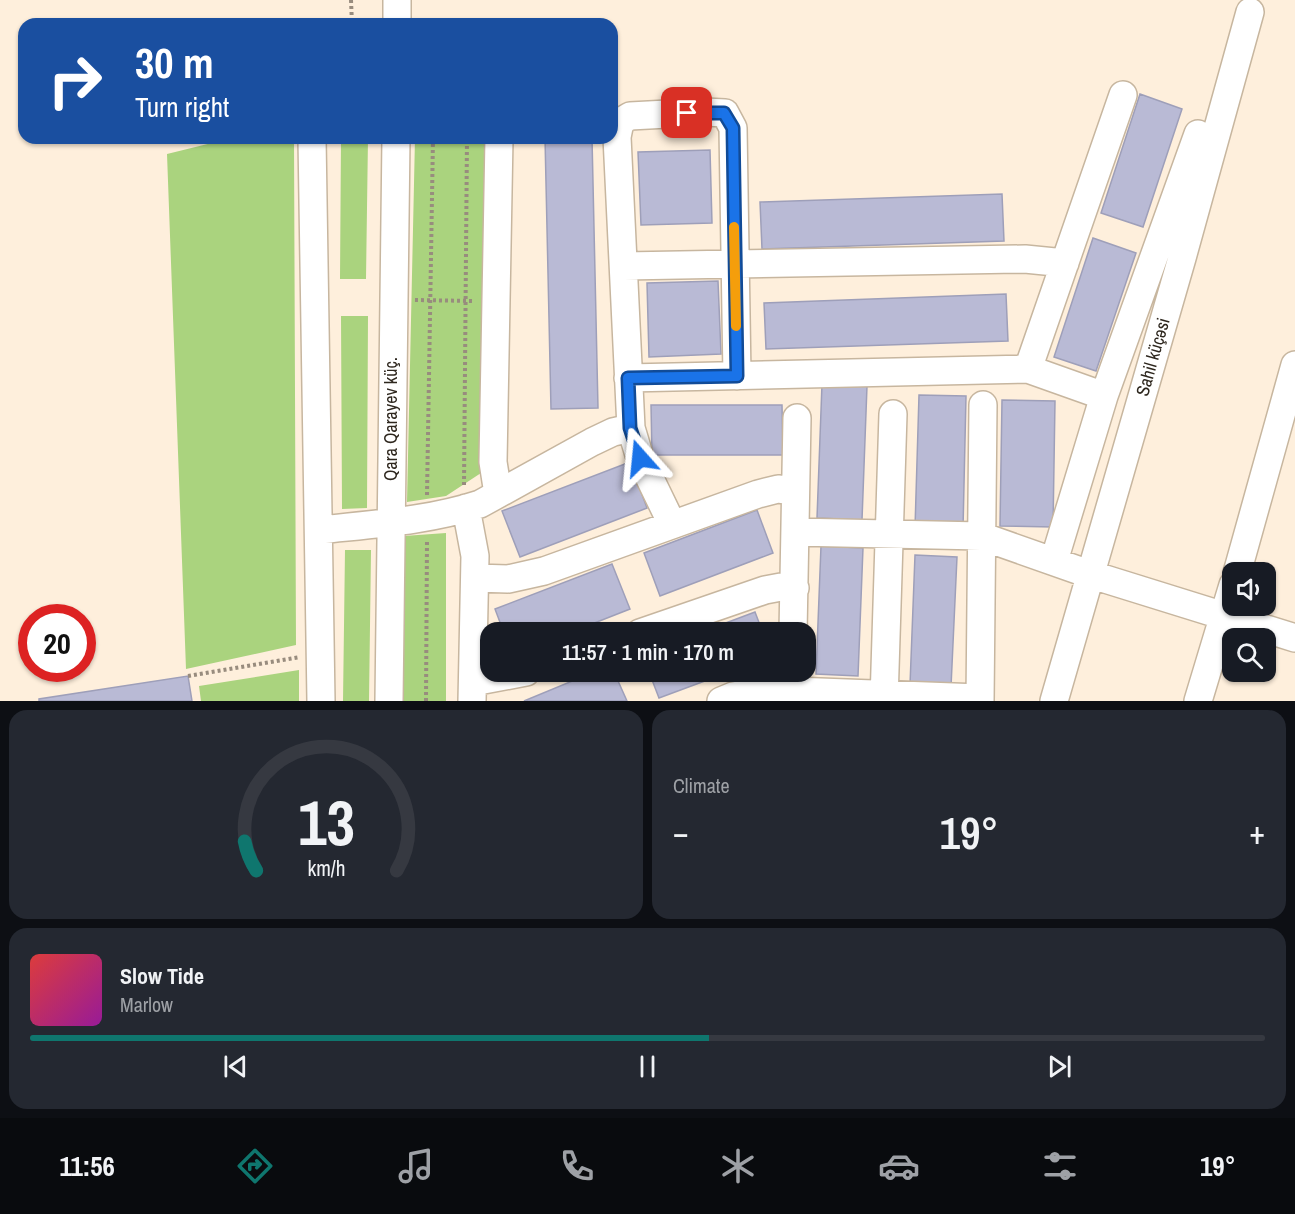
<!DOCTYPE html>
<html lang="en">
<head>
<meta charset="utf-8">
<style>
	:root { --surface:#171b24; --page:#242831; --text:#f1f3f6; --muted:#9ea1a6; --line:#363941; --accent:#0f766e }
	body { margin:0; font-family:"Archivo Narrow",sans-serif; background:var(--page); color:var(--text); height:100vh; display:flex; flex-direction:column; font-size:22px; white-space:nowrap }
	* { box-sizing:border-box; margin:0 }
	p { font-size:20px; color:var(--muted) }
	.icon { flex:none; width:33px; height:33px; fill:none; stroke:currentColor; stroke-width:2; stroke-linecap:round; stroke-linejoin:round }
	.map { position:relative; height:701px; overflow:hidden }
	.drawer { display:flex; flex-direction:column; gap:9px; padding:9px; background:#0d0f14; flex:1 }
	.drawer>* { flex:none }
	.guide { position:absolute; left:18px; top:18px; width:600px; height:126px; border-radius:18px; box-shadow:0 2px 4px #0004; background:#1a4fa0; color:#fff; overflow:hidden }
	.controls { position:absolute; left:1222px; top:562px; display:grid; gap:12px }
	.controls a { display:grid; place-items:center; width:54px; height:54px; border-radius:12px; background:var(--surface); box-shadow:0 2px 4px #0004; font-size:30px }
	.speed { position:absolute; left:18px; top:604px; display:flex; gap:12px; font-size:30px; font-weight:700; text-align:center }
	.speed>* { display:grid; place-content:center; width:78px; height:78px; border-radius:50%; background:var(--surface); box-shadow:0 2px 4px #0004; line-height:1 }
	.speed .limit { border:9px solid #d22; background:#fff; color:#111 }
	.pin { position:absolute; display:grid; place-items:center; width:51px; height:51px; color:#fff; margin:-26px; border-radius:12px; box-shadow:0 3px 9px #0006 }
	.me { position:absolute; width:66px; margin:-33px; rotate:342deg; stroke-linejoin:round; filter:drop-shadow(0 0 4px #0008) }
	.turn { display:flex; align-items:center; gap:21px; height:126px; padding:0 18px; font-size:27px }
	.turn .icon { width:78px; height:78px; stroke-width:2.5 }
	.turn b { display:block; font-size:42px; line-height:51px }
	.big { font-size:45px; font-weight:600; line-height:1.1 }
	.drawer .tile { flex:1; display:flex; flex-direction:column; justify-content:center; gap:9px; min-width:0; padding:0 21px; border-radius:18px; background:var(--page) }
	.drawer .dial { align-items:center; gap:0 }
	.dial svg { height:156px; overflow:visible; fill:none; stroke:var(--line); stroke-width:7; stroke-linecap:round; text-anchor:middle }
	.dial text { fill:var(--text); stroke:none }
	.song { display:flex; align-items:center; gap:18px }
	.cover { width:72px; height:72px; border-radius:9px; background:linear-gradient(135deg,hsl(0 70% 55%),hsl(300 70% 35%)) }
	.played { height:6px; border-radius:3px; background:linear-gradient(90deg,var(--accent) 55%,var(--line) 55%) }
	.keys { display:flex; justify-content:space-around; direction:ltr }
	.heat { display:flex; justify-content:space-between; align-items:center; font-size:33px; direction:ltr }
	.drawer .tiles { flex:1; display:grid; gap:9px; grid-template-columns:1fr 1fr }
	.tile:last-child { grid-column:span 2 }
	.trip { position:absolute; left:480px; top:622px; width:336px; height:60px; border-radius:18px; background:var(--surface); box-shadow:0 2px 4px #0004; font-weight:600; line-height:60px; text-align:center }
	.tabs { display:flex; height:96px; justify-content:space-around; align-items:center; background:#090b0e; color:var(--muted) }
	.tabs .icon { width:42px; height:42px }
	.tabs .selected { color:var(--accent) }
	.tabs b { font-size:27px; color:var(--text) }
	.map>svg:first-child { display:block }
	.green { fill:#aad37e }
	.building { fill:#b9bad5; stroke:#9e9fb9; stroke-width:1.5 }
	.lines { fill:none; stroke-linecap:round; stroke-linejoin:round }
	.minor-casing { stroke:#c7b69f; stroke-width:30 }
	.path { stroke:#988c7e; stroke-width:4; stroke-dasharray:3 3; stroke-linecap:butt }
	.minor { stroke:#fff; stroke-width:27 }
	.route-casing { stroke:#114b97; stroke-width:15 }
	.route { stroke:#1a73e8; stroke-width:10 }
	.slow { stroke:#f59e0b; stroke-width:10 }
	.labels { text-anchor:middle; stroke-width:4.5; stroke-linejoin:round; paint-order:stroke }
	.street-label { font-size:18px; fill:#2e271e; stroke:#fff }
</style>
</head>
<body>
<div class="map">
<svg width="1295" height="701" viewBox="0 0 1295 701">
	<rect width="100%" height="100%" fill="#feefdc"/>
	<!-- green -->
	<path class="green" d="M 232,138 L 294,138 L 296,645 L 186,669 L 167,154 Z
		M 341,138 L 368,138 L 366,279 L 340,279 Z
		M 415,138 L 489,138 L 481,473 L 446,496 L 407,502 Z
		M 341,316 L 368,316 L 367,508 L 342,509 Z
		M 446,533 L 446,701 L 404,701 L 404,536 Z
		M 345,550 L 371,550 L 369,701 L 343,701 Z
		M 299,670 L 299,701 L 201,701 L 199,686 Z"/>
	<!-- building -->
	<path class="building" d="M 1140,94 L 1182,109 L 1143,227 L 1101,213 Z
		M 545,138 L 592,138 L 598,408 L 551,409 Z
		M 710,150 L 712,223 L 641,225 L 638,152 Z
		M 1002,194 L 1004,241 L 762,249 L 760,202 Z
		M 1093,238 L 1136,253 L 1096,371 L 1054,357 Z
		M 718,281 L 721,354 L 649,357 L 647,283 Z
		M 1006,294 L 1008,341 L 766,349 L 764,303 Z
		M 822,384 L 867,386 L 862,520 L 817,518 Z
		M 919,395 L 966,396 L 963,529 L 915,528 Z
		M 1002,400 L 1055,401 L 1053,527 L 1000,526 Z
		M 651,405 L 782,405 L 783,455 L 652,455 Z
		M 630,462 L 647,508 L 520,557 L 502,511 Z
		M 757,510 L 773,553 L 660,596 L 644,553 Z
		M 821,546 L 863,548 L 858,676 L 816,674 Z
		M 915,555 L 957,557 L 951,687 L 910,685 Z
		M 612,564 L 630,609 L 569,633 L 504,633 L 495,609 Z
		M 755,612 L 763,633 L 699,633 Z
		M 594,672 L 614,672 L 627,701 L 524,701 Z
		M 649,672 L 729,672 L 659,698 Z
		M 188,676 L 192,701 L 39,701 L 39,699 Z"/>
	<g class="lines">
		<!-- minor casing -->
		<g class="minor-casing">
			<path id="minor" d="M 397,24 L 397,0
				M 312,138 L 321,701
				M 624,266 L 1025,259 L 1065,263
				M 1028,369 L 1123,95
				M 628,378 L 1028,369 L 1104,396
				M 498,494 L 493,462 L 499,138
				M 466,508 L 475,556 L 472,701
				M 672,524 L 640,458 L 631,428 L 617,137 L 620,122 L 630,116 L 705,112 L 725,113 L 733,128 L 737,376
				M 319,530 C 374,524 428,521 480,504 L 592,442 L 613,432 L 631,428
				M 795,532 L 981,536 L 1089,574 L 1295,638
				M 1054,561 L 1104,396 L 1198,134
				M 1237,573 L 1295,365
				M 475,578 L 508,579 L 544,571 L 758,494 L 778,489 L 795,491
				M 640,633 L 765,590 L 781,587 L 795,588
				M 793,633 L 797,418
				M 473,682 L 526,672
				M 389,701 L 396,138
				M 721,701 L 733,696 L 767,690 L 980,698
				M 884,701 L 893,414
				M 980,701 L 983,405
				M 1054,701 L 1182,258 L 1250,12
				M 1198,701 L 1233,585"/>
		</g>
		<!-- path -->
		<path class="path" d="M 351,0 L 352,24
			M 415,300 L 474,301
			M 464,485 L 467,138
			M 427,495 L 433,138
			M 188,676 L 300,657
			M 426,701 L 427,540"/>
		<!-- minor -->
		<use href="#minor" class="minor"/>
	</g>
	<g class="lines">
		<!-- route casing -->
		<g class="route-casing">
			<path id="route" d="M 640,458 L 630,428 L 628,378 L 737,376 L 733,128 L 724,113 L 687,113"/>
		</g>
		<!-- route -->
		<use href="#route" class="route"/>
		<!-- slow -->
		<path class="slow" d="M 734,227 L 736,326"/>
	</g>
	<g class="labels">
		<!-- street labels -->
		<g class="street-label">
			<text transform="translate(1153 357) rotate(-74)" y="6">Sahil küçəsi</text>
			<text transform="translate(391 419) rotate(-90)" y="6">Qara Qarayev küç.</text>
		</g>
	</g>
</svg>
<div class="controls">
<a><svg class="icon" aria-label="sound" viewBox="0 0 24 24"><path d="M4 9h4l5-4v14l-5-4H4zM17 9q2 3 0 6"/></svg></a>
<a><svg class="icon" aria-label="search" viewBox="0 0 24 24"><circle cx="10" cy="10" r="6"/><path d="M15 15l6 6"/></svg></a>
</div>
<div class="speed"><div class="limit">20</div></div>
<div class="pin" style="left:687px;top:113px;background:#d93025"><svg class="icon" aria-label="arrive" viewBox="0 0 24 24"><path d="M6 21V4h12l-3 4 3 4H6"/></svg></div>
<svg class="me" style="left:640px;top:458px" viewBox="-20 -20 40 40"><path d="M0-17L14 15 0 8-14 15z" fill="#1a73e8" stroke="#fff" stroke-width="4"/></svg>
<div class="trip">11:57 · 1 min · 170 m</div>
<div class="guide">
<div class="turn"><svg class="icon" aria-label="right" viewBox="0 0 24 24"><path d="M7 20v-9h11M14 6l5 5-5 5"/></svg><div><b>30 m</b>Turn right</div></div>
</div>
</div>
<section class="drawer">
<div class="tiles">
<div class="tile dial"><svg viewBox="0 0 100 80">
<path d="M14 69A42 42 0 1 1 86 69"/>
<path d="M14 69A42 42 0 0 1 8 54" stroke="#0f766e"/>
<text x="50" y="56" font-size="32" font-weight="700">13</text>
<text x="50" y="72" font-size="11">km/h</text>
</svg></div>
<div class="tile"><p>Climate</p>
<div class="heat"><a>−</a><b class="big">19°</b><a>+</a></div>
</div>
<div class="tile">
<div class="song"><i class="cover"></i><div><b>Slow Tide</b><p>Marlow</p></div></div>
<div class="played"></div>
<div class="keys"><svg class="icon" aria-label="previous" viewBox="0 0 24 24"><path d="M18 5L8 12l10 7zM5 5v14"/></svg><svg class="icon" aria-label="pause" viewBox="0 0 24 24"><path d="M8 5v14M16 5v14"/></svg><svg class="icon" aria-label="next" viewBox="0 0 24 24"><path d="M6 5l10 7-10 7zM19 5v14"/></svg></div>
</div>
</div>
</section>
<nav class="tabs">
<b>11:56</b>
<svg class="icon selected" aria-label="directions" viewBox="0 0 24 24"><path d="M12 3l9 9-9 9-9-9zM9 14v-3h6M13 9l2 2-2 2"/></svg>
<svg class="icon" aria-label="music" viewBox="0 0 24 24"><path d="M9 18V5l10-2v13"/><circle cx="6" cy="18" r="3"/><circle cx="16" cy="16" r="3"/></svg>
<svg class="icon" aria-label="phone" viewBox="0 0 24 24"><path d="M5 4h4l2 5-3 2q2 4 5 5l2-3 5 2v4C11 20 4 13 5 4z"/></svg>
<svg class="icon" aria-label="climate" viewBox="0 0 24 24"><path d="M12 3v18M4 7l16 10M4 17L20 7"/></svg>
<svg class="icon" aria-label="car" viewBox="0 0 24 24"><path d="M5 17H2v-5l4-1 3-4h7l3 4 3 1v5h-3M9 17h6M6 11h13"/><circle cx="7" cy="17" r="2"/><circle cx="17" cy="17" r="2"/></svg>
<svg class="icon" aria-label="filters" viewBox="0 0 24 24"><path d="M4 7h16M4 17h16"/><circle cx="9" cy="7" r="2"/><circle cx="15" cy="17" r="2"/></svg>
<b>19°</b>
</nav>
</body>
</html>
